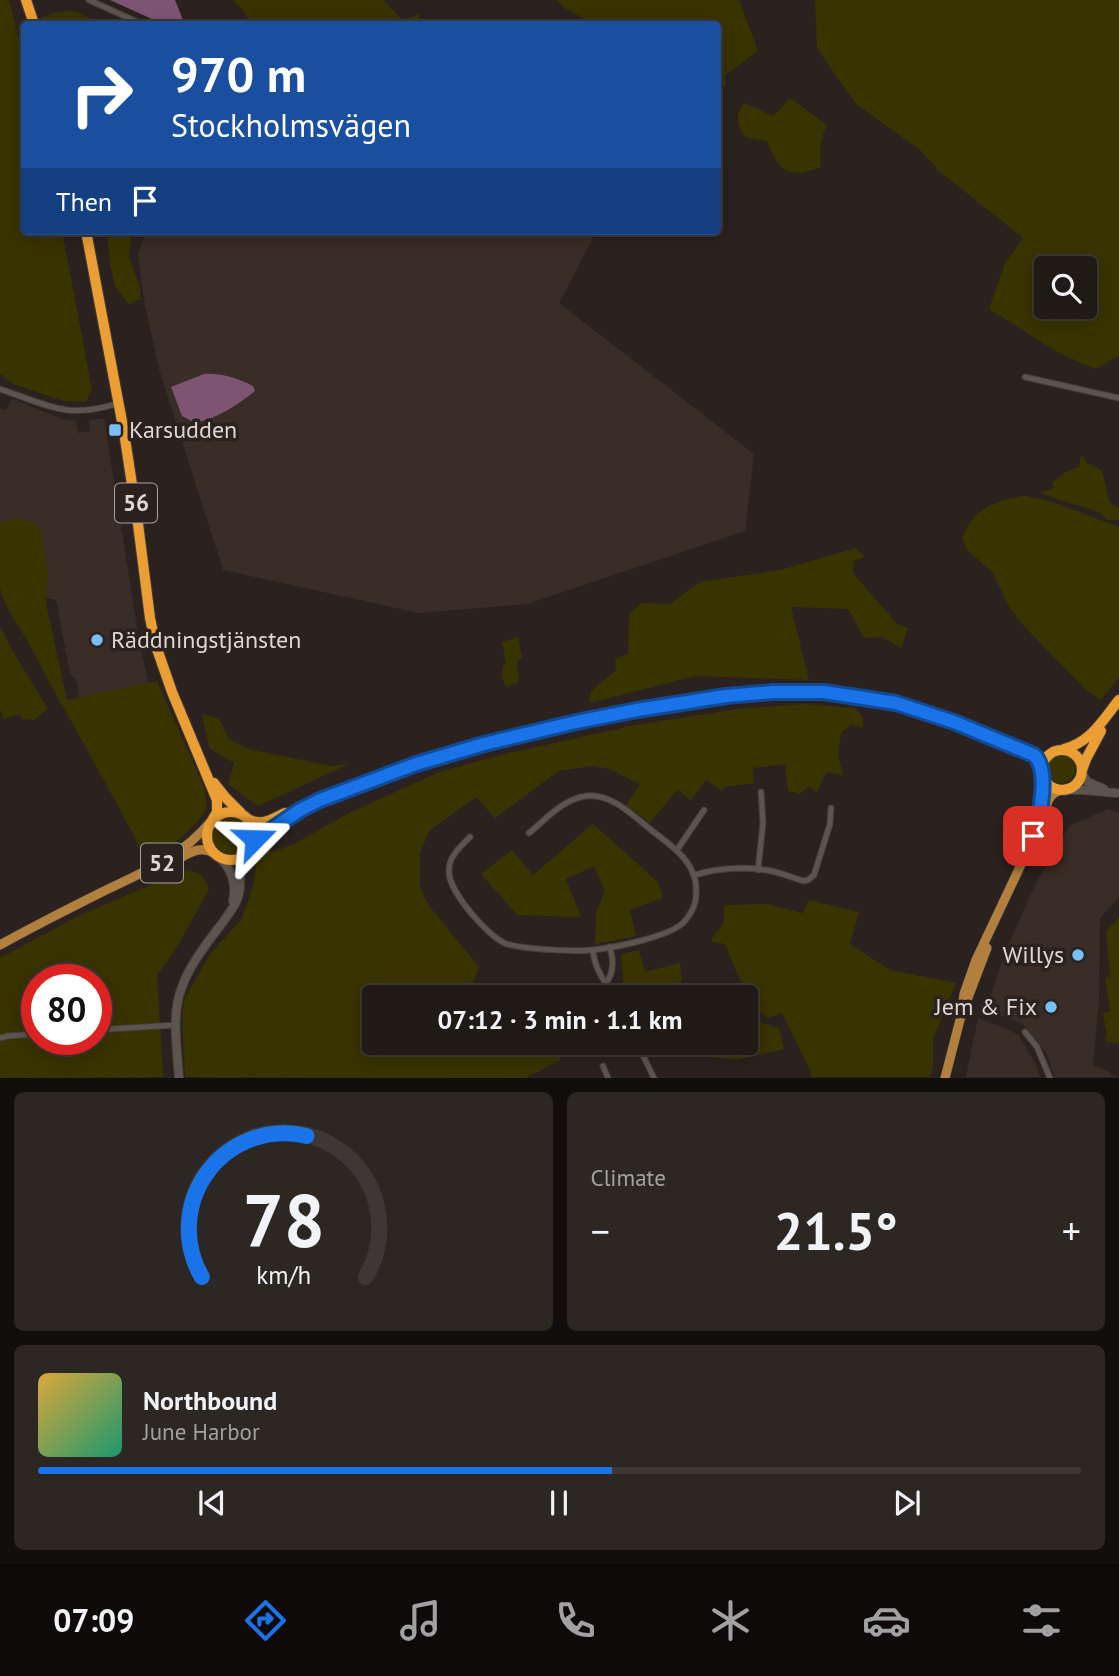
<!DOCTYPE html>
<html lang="en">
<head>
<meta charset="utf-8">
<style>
	:root { --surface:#201a17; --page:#2d2724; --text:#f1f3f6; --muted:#a2a1a1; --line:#3d3836; --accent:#1a73e8 }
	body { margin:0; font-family:"PT Sans",sans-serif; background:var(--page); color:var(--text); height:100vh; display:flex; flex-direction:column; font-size:26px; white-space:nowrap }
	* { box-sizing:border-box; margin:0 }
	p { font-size:23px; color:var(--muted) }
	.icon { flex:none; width:38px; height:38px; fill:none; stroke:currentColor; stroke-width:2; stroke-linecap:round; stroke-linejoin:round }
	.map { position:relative; height:1078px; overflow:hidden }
	.drawer { display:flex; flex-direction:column; gap:14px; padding:14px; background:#120e0d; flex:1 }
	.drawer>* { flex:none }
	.banner { position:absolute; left:21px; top:21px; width:700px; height:214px; border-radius:7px; box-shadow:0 4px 18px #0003,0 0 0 2px var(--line); background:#1a4fa0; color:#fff; overflow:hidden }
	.buttons { position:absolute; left:1034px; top:256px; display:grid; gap:14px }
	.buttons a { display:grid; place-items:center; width:63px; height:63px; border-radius:7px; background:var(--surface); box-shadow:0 4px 18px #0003,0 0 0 2px var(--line); font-size:35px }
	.speed { position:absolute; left:21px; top:964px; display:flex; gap:14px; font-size:35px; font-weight:700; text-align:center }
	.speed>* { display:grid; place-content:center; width:91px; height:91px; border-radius:50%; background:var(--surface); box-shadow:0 4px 18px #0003,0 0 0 2px var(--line); line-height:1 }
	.speed .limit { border:10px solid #d22; background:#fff; color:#111 }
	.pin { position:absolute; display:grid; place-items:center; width:60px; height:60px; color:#fff; margin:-30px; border-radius:14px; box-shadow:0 4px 10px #0006 }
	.me { position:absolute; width:77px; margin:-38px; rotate:68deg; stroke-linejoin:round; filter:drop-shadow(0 0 5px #0008) }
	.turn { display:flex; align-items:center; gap:24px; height:147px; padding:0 35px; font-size:32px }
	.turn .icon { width:91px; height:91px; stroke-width:2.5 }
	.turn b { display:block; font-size:49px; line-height:60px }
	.then { display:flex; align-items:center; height:66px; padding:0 35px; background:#0003; gap:14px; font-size:26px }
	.big { font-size:52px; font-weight:700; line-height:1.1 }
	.drawer .card { flex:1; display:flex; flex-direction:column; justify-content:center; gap:10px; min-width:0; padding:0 24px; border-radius:10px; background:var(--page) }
	.drawer .dial { align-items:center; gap:0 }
	.dial svg { height:182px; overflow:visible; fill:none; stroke:var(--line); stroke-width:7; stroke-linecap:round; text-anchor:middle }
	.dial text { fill:var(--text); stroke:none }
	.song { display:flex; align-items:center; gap:21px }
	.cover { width:84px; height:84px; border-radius:10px; background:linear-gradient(135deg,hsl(40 70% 55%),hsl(160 70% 35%)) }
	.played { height:7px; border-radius:4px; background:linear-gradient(90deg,var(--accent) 55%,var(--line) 55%) }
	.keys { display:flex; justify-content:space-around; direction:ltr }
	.heat { display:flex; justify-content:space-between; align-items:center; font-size:38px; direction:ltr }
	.drawer .tiles { flex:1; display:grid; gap:14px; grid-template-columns:1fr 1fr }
	.card:last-child { grid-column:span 2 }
	.trip { position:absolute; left:362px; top:985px; width:396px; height:70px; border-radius:7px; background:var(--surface); box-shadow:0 4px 18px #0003,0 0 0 2px var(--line); font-weight:700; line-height:70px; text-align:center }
	.menu { display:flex; height:112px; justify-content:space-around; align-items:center; background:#0d0a09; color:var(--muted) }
	.menu .icon { width:49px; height:49px }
	.menu .current { color:var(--accent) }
	.menu b { font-size:32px; color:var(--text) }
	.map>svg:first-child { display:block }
	.built { fill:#3a2c27 }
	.green { fill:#393300; fill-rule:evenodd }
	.water { fill:#7e5473 }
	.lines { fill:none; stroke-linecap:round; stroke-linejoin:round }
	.street-casing { stroke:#443d3a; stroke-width:7 }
	.secondary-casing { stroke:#443d3a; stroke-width:10 }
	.primary-casing { stroke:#443d3a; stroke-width:10 }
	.highway-casing { stroke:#443d3a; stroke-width:12 }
	.street { stroke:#5d534f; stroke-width:5 }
	.secondary { stroke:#5d534f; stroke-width:8 }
	.primary { stroke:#b2803e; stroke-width:9 }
	.highway { stroke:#ea9e33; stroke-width:10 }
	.route-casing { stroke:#114b97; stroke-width:18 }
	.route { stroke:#1a73e8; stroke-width:12 }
	.poi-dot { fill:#76c0f7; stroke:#2b221f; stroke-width:2.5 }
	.labels { text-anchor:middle; stroke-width:7; stroke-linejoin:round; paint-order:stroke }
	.shield { fill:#2b221f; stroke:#a8a19e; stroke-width:2 }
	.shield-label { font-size:23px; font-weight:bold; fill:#ddd7d5 }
	.poi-label { font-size:24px; fill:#ddd7d5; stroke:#2b221f; text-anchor:start }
</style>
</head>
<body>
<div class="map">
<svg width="1119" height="1078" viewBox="0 0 1119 1078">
	<rect width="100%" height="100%" fill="#2b221f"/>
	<!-- built -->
	<path class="built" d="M 146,231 L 571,231 L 593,238 L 559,303 L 754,454 L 745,531 L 527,604 L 419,613 L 223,570 L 159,369 L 145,306 L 138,255 Z
		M 12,399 L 62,419 L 76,421 L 78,433 L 90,431 L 89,420 L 104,418 L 137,627 L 148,683 L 79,699 L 77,682 L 70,673 L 56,600 L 0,589 L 0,409 L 6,410 Z
		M 1108,809 L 1119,813 L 1119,896 L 1100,918 L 1099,1001 L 1093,1065 L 1110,1072 L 1114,1077 L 1054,1077 L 1047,1054 L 1023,1024 L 986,1010 L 1005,953 L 1034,887 L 1069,826 Z
		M 978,1018 L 1018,1034 L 1036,1065 L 1040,1077 L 966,1077 Z"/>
	<!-- green -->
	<path class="green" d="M 0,0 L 9,0 L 24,59 L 24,231 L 62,231 L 92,389 L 86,402 L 63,401 L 13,384 L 0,374 Z
		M 232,0 L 384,0 L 402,20 L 418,14 L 422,24 L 251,24 L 243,10 Z
		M 557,0 L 739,0 L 758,51 L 725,75 L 726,86 L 718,89 L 718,92 L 718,24 L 593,24 L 563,7 Z
		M 815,0 L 1119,0 L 1119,356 L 1095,369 L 1059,353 L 989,309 L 1005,263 L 1023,238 L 939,171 L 919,149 L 855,103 L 817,48 ZM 1046,268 L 1085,268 L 1085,306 L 1046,306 Z
		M 75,11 L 102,24 L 46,24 L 41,17 L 57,12 Z
		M 790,98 L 827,125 C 820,138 820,153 821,167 C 788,179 779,172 767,141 L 745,137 C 736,125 735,115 744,103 L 773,116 Z
		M 107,231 L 132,231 L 129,257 L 140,288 L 141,299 L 128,304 L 115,286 L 110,264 Z
		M 1081,455 L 1088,464 L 1102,470 L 1109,502 L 1119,508 L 1119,520 L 1108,520 L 1099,512 L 1039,493 L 1054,488 L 1052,483 L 1064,473 L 1079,467 Z
		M 1024,496 L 1050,501 L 1119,527 L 1119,677 L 1101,700 L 1086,690 L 1024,626 L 1009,607 L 992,572 L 968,551 L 962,538 C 973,508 995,501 1024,496 Z
		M 15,518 L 30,522 L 40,527 L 48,572 L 46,603 L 67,700 L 157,681 L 204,787 L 207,809 C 187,836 176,844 146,860 C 110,787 67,717 29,644 C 20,626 4,608 0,588 C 0,569 0,543 0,524 Z
		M 856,548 L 865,557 L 854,561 L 853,573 L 898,625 L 908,628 L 901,648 L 882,637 L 864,638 L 848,609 L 791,607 L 809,680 L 696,676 L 589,703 L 591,691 L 616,670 L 615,659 L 628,654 L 629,614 L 642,603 L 670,604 L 700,582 L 780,570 Z
		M 0,626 L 11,648 L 48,709 L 34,720 L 22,719 L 20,714 L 4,719 L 0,709 Z
		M 518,637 L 522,658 L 517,660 L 519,682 L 506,687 L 502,677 L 503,665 L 506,664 L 502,642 Z
		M 804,704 L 856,708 L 863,719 L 863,727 L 851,725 L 841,733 L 838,755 L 843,775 L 826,772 L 817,793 L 809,786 L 800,794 L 788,791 L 785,764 L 753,768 L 754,783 L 726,787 L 722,791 L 706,780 L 691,800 L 677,790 L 650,823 L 626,805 L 640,784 L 609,769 L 592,766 L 559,771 L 495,818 L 476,797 L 430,830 L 420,852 L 420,888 L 430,907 L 479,967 L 470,991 L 469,997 L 374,998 L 374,1043 L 475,1043 L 529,1051 L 559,1049 L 560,1060 L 526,1078 L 185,1077 L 182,1019 L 184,1000 L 210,954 L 242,918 L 254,883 L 257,858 L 264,851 L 275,851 L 294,844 L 347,814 L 439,772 L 501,755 L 630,726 L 738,709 Z
		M 202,714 L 219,719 L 229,739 L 248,749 L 331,766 L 349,764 L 258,806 L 228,784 L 234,763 L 209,748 Z
		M1047 769a14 14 0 1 1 28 0a14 14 0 1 1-28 0Z
		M212 836a19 19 0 1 1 38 0a19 19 0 1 1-38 0Z
		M 593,824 L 658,882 L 663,898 L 630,910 L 636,936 L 595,944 L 596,912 L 605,891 L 594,866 L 566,879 L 581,917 L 517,915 L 481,874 L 512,850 L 533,875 Z
		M 186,870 C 200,873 205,875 209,890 L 174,952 L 157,975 L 163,1077 L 0,1078 L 0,958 L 78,916 ZM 37,980 L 96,980 L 96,1040 L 37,1040 Z
		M 809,900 L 859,912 L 850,944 L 890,970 L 956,983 L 933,1039 L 933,1068 L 930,1077 L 811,1077 L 810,1070 L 782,1013 L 768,1018 L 750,1004 L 725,944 L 712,942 L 712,938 L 724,923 L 724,905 L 767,904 L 802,913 Z
		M 1119,917 L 1119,1043 L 1107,1042 L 1105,1037 L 1107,1035 L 1103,1014 L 1110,1011 L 1105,979 L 1110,976 L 1106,932 Z
		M 639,950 L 645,972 L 680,963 L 682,982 L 671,986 L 671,997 L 627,997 L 624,991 L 621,954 Z
		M 753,1020 L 779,1028 L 784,1049 L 737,1060 L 700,1056 L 702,1044 L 703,1043 L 746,1043 L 746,1021 Z"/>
	<!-- water -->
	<path class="water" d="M 110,0 L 175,0 L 183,20 L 173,24 L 163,24 Z
		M 204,374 C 221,373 237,378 253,386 L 255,391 C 238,405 216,419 195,423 L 182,416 L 171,387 Z"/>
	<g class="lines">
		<!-- street casing -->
		<g class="street-casing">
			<path id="street" d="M 89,0 L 142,24
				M 1025,377 L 1119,398
				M 0,389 C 48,405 67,420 119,403
				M 470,837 C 460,847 448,857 449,872 C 449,892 489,938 507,944 C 524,949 575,952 592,950 C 613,948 668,937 683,923 C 690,916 696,905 696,895 C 699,862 672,847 650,829 C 631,814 611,793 586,796 C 563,799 546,819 529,833
				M 677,850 L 704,810
				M 758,870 L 763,823 L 761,792
				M 695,875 C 717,868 743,867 766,870 C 779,872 791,877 803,881 L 808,880 L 814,875 L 830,824 L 831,808
				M 593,950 C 594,968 605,982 614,998
				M 606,983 C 614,974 614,957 609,947
				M 96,1030 L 175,1025
				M 1025,1032 L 1037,1047 L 1050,1078
				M 0,1038 L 8,1036 L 37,1034
				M 637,1043 L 654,1078
				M 603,1066 L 608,1078"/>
		</g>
		<!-- secondary casing -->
		<g class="secondary-casing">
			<path id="secondary" d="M 1081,773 L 1088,782 L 1104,789
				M 1064,790 L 1083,790 L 1116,793
				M 218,856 C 231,868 237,883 233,901
				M 179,1078 C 175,1022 168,997 203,949 C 212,935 231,914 237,900 C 244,885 235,868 247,854"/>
		</g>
		<!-- primary casing -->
		<g class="primary-casing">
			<path id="primary" d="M 1039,812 L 1043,775
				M 167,866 C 182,858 197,843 214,853
				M 0,945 C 34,926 68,909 102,892 C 143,872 181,858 211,821
				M 961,1016 L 964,994 L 976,960 L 1027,852 L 1049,799 L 1053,794 L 1060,790
				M 945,1078 L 961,1016 L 987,948"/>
		</g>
		<!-- highway casing -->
		<g class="highway-casing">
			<path id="highway" d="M 26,0 L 34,24
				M 86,231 L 124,432 L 138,524 L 150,618 L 156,646 L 172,692 L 217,800 L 217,812 L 213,819
				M 1064,749 C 1091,742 1102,721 1119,700
				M1042 770a20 20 0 1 1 40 0a20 20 0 1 1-40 0Z
				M 1082,770 L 1086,759 L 1101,731
				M 214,783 L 226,798 L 241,813
				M207 836a24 24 0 1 1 48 0a24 24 0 1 1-48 0Z
				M 248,819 C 262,827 272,819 285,813
				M 249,851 C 262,837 277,824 294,814 C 319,799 348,790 376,779 C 472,743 572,720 673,704 C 723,696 775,688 826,692 C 902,698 963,725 1032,754 L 1039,759 L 1042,772"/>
		</g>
		<!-- street -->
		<use href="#street" class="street"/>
		<!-- secondary -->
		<use href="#secondary" class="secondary"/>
		<!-- primary -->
		<use href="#primary" class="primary"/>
		<!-- highway -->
		<use href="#highway" class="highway"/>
	</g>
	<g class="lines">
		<!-- route casing -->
		<g class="route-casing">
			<path id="route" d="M 255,839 L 249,851 L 268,832 L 300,810 L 320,800 L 416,764 L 484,744 L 576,722 L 637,710 L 726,696 L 773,692 L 824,692 L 896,703 L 954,722 L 1034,755 C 1050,770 1040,818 1033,836"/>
		</g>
		<!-- route -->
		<use href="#route" class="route"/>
	</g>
	<!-- markers -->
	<g class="poi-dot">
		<rect x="108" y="423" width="14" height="14" rx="3.5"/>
		<circle cx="97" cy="640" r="7"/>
		<circle cx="1078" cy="955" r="7"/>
		<circle cx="1051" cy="1007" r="7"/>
	</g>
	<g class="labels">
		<!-- shield labels -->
		<g class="shield">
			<rect x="115" y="483.5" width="42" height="39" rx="5"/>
			<rect x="141" y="843.5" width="42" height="39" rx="5"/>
		</g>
		<g class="shield-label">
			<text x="136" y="511">56</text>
			<text x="162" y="871">52</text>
		</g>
		<!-- poi labels -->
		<g class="poi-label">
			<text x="129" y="438">Karsudden</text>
			<text x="111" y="648">Räddningstjänsten</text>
			<text x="1064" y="963" text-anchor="end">Willys</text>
			<text x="1037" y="1015" text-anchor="end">Jem &amp; Fix</text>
		</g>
	</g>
</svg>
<div class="buttons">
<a><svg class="icon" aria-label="search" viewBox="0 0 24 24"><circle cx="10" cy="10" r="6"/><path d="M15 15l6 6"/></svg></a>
</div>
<div class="speed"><div class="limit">80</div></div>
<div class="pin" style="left:1033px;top:836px;background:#d93025"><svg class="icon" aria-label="arrive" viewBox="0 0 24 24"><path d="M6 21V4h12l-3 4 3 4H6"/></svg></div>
<svg class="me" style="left:255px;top:839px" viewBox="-20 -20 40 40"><path d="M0-17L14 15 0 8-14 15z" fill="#1a73e8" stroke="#fff" stroke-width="4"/></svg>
<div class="trip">07:12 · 3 min · 1.1 km</div>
<div class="banner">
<div class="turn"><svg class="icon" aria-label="right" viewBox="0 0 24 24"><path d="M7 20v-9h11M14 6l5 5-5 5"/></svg><div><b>970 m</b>Stockholmsvägen</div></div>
<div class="then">Then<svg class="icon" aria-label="arrive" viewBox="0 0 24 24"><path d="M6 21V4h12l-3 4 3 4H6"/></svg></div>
</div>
</div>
<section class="drawer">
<div class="tiles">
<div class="card dial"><svg viewBox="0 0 100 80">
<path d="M14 69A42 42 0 1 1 86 69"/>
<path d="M14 69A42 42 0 0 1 60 7" stroke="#1a73e8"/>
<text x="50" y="56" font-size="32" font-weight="700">78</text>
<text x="50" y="72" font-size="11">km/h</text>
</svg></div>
<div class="card"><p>Climate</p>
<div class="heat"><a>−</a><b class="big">21.5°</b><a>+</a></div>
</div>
<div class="card">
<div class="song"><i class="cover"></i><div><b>Northbound</b><p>June Harbor</p></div></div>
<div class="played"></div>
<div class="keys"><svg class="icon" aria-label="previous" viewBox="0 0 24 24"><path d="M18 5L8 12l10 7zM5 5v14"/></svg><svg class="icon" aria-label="pause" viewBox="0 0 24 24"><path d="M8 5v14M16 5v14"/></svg><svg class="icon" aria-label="next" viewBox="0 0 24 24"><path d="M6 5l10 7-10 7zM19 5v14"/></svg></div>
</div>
</div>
</section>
<nav class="menu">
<b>07:09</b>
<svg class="icon current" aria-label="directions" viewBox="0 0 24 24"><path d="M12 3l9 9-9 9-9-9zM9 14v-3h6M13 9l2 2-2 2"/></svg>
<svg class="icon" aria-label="music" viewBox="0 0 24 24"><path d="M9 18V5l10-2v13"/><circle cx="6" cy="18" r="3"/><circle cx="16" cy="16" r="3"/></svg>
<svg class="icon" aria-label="phone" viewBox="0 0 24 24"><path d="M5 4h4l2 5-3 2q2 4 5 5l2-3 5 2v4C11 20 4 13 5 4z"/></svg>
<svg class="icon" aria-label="climate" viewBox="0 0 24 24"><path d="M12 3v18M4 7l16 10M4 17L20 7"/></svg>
<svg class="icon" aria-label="car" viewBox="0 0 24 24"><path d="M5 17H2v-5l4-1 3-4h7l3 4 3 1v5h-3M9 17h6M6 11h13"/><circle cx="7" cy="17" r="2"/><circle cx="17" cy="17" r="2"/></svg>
<svg class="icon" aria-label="filters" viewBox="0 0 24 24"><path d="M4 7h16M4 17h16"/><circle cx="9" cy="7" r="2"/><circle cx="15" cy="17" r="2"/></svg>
</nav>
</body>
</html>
